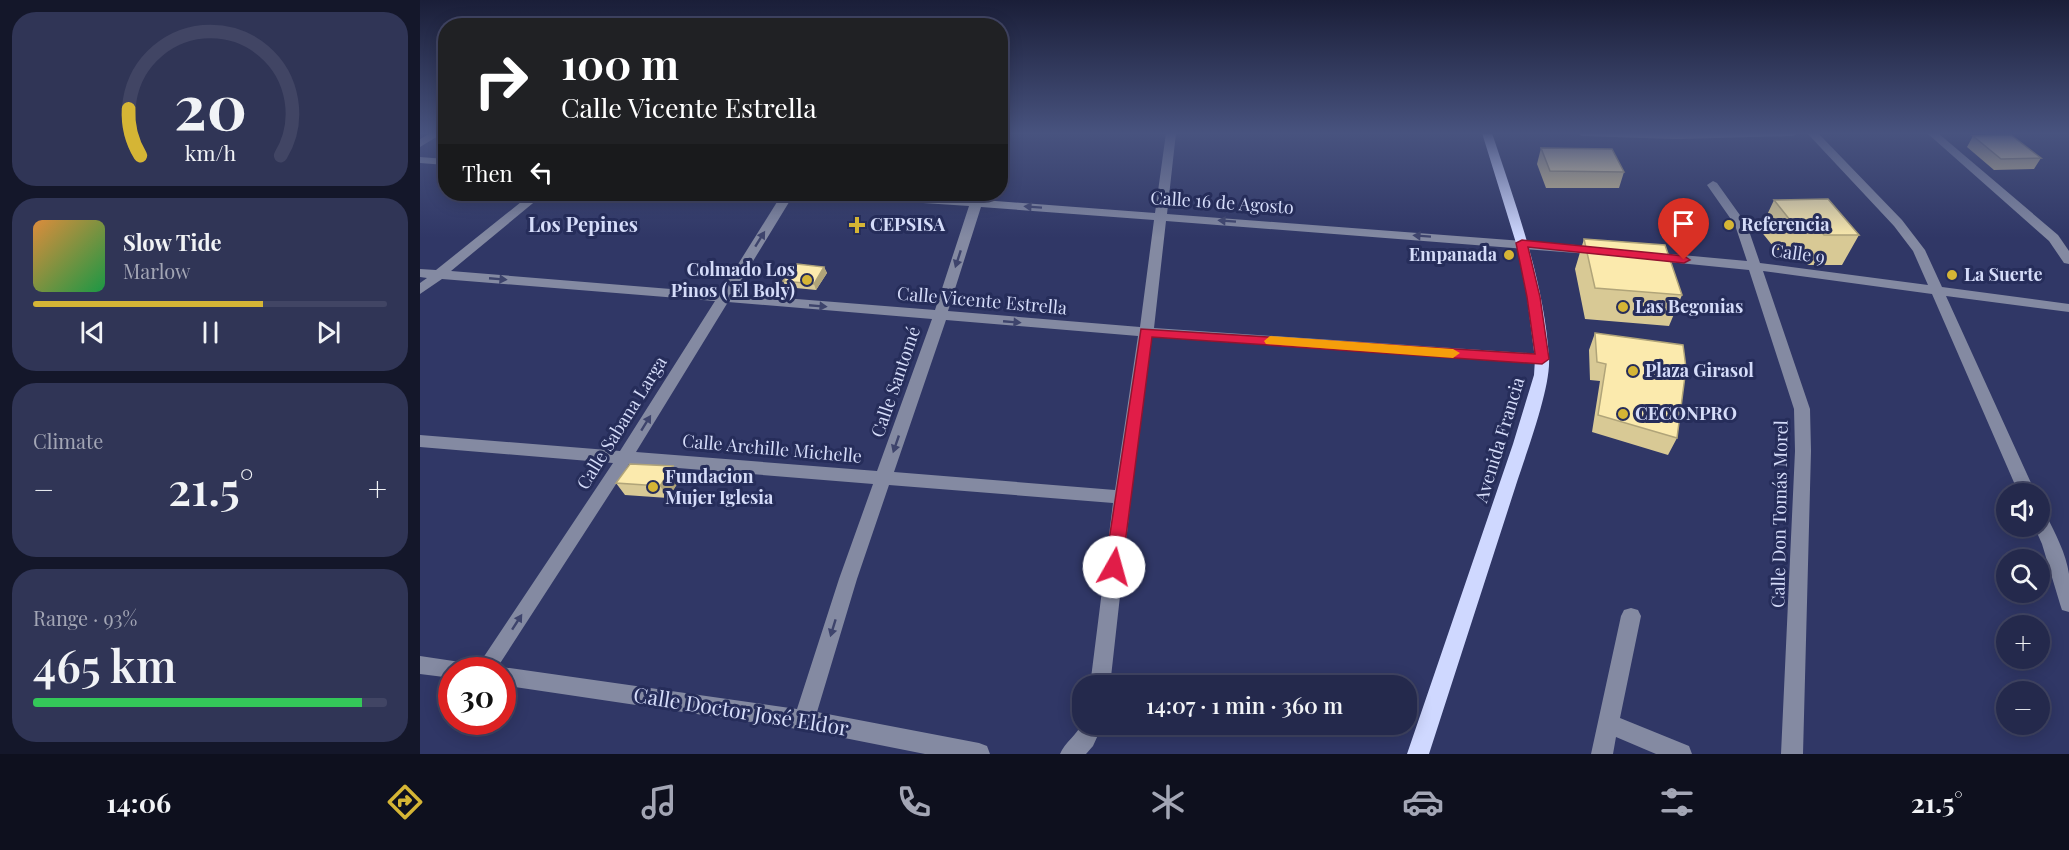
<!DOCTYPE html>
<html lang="en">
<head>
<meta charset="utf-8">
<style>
	:root { --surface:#24294c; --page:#303556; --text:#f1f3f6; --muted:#a3a6b5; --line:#414564; --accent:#d5b535 }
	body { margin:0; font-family:"Playfair Display",serif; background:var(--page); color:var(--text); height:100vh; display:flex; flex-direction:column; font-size:22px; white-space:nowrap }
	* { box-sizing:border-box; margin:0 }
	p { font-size:20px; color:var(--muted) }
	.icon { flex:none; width:33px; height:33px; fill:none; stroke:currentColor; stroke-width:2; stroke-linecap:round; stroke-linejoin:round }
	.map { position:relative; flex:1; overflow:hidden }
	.details { display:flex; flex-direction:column; gap:12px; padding:12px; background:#14172a; width:420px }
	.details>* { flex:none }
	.guide { position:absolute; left:18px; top:18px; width:570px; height:183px; border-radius:24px; box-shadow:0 3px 15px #0003,0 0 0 2px var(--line); background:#202124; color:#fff; overflow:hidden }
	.tools { position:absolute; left:1576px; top:483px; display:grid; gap:12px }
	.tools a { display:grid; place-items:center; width:54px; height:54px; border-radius:50%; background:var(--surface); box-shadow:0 3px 15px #0003,0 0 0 2px var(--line); font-size:30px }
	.speed { position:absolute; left:18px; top:657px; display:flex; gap:12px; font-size:30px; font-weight:700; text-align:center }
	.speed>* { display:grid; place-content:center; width:78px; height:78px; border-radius:50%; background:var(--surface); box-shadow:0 3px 15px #0003,0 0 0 2px var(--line); line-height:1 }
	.speed .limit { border:9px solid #d22; background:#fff; color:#111 }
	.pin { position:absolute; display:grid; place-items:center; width:51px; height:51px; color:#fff; margin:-62px -26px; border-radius:50% 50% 50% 0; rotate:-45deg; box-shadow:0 0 6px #0007 }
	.pin .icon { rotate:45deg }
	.me { position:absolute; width:66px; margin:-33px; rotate:7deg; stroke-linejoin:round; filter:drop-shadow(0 0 4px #0008) }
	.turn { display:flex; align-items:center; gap:21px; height:126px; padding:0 24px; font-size:27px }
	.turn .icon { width:78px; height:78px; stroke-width:2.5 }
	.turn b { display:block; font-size:42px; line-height:51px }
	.then { display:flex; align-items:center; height:57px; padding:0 24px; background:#0003; gap:12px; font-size:22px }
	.big { font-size:45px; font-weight:600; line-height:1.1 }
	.details .card { flex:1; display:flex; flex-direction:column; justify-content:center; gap:9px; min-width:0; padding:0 21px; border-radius:24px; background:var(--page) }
	.details .dial { align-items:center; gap:0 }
	.dial svg { height:156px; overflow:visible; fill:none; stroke:var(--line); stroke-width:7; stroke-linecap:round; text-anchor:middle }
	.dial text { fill:var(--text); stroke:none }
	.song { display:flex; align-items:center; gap:18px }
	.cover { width:72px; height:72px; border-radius:9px; background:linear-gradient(135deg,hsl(30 70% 55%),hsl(140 70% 35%)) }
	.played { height:6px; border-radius:3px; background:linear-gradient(90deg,var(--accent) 65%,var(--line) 65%) }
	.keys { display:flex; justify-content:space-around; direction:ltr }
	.heat { display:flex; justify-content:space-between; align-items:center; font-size:33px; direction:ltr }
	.charge { height:9px; border-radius:4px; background:linear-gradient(90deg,#34c759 93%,var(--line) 0) }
	.trip { position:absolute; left:652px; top:675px; width:345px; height:60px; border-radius:24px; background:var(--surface); box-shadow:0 3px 15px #0003,0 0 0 2px var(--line); font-weight:600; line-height:60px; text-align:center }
	.tab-bar { display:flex; height:96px; justify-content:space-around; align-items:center; background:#0e101e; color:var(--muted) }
	.tab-bar .icon { width:42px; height:42px }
	.tab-bar .selected { color:var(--accent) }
	.tab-bar b { font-size:27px; color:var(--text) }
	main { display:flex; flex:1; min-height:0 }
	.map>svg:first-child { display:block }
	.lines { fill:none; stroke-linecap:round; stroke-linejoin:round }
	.minor { fill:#848aa2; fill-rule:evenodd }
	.major { fill:#cfd8ff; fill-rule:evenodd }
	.wall { fill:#d8c995 }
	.shaded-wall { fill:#b0a479 }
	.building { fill:#fbeaad; stroke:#b0a479; stroke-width:1.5 }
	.oneway { fill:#3e446c }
	.route { fill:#e11d48; stroke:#92132f; stroke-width:1.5 }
	.slow { fill:#f59e0b }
	.poi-dot { fill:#d5b535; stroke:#262d5a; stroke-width:2 }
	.labels { text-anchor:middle; stroke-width:6; stroke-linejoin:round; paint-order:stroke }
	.street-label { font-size:18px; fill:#d5dcf9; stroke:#262d5a }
	.poi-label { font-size:18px; font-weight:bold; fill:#d5dcf9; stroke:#262d5a; text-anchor:start }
	.neighbourhood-label { font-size:20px; font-weight:bold; fill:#d5dcf9; stroke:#262d5a }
	.near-street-label { font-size:21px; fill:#d5dcf9; stroke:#262d5a }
</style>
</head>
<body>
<main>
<section class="details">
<div class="card dial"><svg viewBox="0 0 100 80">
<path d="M14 69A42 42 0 1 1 86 69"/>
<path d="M14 69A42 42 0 0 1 8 45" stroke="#d5b535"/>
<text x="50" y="56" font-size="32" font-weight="700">20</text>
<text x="50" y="72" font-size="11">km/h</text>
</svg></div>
<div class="card">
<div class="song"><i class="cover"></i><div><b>Slow Tide</b><p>Marlow</p></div></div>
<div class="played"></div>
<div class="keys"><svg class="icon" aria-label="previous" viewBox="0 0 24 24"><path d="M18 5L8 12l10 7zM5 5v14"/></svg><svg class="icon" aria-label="pause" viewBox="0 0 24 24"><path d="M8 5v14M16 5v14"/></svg><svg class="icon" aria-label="next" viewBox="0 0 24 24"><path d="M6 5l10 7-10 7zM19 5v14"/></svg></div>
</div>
<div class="card"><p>Climate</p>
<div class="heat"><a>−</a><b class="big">21.5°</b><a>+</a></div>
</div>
<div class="card"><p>Range · 93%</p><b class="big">465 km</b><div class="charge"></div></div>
</section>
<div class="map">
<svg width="1649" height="754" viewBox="0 0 1649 754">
	<rect width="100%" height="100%" fill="#303766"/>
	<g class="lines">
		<!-- minor -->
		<path class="minor" d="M 11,133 L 23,133 L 0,147 L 0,139 Z
			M 580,133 L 586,133 L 580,137 Z
			M 746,133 L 756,133 L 747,214 L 1182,247 L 1188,251 L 1182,255 L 746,221 L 734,328 L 1122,354 L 1129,359 L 1122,364 L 732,337 L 711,497 L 690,686 L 670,686 L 693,503 L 469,485 L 437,579 L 397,712 L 559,743 L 567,746 L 570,754 L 505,754 L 384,730 L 82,685 L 82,670 L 55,670 L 193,463 L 0,447 L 0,435 L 200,451 L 295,301 L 22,279 L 0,294 L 0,283 L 7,278 L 0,277 L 0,269 L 16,270 L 111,194 L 124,194 L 31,271 L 300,293 L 362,194 L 374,194 L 313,294 L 515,310 L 549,206 L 427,198 L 421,194 L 469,194 L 551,199 L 554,194 L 558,194 L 564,197 L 563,200 L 735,213 ZM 561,207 L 734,220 L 720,327 L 528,311 ZM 308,302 L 512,319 L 457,471 L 216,452 ZM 526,320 L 718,336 L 695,490 L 474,472 ZM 209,464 L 453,484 L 419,579 L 377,709 L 82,667 L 77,668 Z
			M 1157,133 L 1378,133 L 1373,136 L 1256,139 L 1162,136 Z
			M 1387,133 L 1398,133 L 1482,220 L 1505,250 L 1522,287 L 1649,304 L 1649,312 L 1526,296 L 1616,494 L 1599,494 L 1512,294 L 1343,271 L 1390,409 L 1391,451 L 1383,754 L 1361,754 L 1375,451 L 1374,409 L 1329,270 L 1229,260 L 1223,256 L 1229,252 L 1327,261 L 1315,225 L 1287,185 L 1293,181 L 1297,183 L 1327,225 L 1340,263 L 1508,285 L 1493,251 L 1474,226 Z
			M 1507,133 L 1518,133 L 1638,235 L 1649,251 L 1649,264 L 1644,263 L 1629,241 Z
			M 0,157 L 26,159 L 26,165 L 0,163 Z
			M 1620,513 L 1626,515 C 1635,533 1646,553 1649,574 C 1649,586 1649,600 1649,612 L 1642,610 L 1640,604 L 1622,544 L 1614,526 L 1620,526 Z
			M 1211,608 L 1218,610 L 1221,616 L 1200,718 L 1269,746 L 1272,754 L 1236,754 L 1196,737 L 1193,754 L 1171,754 L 1201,616 L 1204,610 Z
			M 0,656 L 47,663 L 50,670 L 32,670 L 32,678 L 0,674 Z
			M 663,722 L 663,724 L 683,724 L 673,746 L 666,754 L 640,754 C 645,742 657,735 663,722 Z"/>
		<!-- major -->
		<path class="major" d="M 1062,133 L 1072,133 C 1096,206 1124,280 1129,358 C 1131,388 1106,454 1096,485 C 1067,575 1038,664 1009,754 L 987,754 L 1093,444 L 1114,375 L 1115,359 L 1107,297 L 1096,243 Z"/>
	</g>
	<!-- wall -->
	<path class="wall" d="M 1553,136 L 1621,158 L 1614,169 L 1574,170 L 1547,147 Z
		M 1121,148 L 1204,172 L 1199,188 L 1126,188 L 1117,164 Z
		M 1354,200 L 1439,235 L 1422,265 L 1388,265 L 1376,250 L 1356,250 L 1340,230 Z
		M 1164,239 L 1262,295 L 1249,326 L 1165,319 L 1155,269 Z
		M 404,267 L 407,273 L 396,290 L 366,287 L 363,281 Z
		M 1175,333 L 1257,438 L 1248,455 L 1172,432 L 1180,381 L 1170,380 L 1169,350 Z
		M 261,478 L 248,498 L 205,495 L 196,483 Z"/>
	<!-- shaded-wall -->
	<path class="shaded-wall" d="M 404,267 L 407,273 L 396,290 L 394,284 Z
		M 253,466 L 261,478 L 248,498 L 240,486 Z"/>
	<!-- building -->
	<path class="building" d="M 1591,135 L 1621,158 L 1581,159 L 1553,136 Z
		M 1121,148 L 1192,149 L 1204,172 L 1130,171 Z
		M 1408,199 L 1439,235 L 1404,235 L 1391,220 L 1370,220 L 1354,200 Z
		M 1164,239 L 1245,245 L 1262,295 L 1175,288 Z
		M 377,264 L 404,267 L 394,284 L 363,281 Z
		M 1175,333 L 1263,345 L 1266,368 L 1257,438 L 1178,415 L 1186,364 L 1177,362 Z
		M 210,464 L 253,466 L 240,486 L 196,483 Z"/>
	<!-- one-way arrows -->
	<defs><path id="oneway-solid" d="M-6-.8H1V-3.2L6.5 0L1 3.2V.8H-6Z" transform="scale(1.5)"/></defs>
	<g class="oneway">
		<use href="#oneway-solid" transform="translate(613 207) rotate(-176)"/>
		<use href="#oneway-solid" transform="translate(807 221) rotate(-176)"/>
		<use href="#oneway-solid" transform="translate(1002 236) rotate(-176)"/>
		<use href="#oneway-solid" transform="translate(340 239) rotate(-58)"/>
		<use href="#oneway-solid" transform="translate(538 259) rotate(108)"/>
		<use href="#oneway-solid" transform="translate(78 279) rotate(5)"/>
		<use href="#oneway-solid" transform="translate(398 306) rotate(5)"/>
		<use href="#oneway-solid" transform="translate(592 322) rotate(5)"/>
		<use href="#oneway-solid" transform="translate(226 423) rotate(-58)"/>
		<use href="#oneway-solid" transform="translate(476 444) rotate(109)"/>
		<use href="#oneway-solid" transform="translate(97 622) rotate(-57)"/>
		<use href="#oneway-solid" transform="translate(413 628) rotate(107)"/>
	</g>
	<!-- sky -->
	<linearGradient id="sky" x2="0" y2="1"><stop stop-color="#1a1e38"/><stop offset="0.56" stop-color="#48537f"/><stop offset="1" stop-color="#48537f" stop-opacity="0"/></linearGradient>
	<rect width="1649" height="238" fill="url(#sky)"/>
	<!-- route -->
	<path class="route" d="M 1102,240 L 1264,256 L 1270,260 L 1264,263 L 1108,247 L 1120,297 L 1129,359 L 1122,364 L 732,337 L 702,567 L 699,572 L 694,574 L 688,572 L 685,567 L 721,329 L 1115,354 L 1107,297 L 1096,243 Z"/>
	<!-- slow -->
	<path class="slow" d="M 850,336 L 1033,349 L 1040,353 L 1033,358 L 846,344 L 844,341 Z"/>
	<!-- markers -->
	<g class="poi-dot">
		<path d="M434 216h6v6h6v6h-6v6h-6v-6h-6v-6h6z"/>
		<circle cx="1309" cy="225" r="6"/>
		<circle cx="1089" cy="255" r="6"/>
		<circle cx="1532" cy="275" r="6"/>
		<circle cx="387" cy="280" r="6"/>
		<circle cx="1203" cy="307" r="6"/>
		<circle cx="1213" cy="371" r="6"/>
		<circle cx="1203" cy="414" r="6"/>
		<circle cx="233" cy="487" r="6"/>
	</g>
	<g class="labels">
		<!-- street labels -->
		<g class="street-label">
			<text transform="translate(802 203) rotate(4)" y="6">Calle 16 de Agosto</text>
			<text transform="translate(1378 254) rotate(8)" y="6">Calle 9</text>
			<text transform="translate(562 301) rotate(5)" y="6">Calle Vicente Estrella</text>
			<text transform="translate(476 382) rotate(-71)" y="6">Calle Santomé</text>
			<text transform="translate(202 423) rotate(-58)" y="6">Calle Sabana Larga</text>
			<text transform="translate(1080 440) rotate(-73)" y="6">Avenida Francia</text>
			<text transform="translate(352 449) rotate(5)" y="6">Calle Archille Michelle</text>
			<text transform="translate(1360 514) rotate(-89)" y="6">Calle Don Tomás Morel</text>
		</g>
		<!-- poi labels -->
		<g class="poi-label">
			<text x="450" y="231">CEPSISA</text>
			<text x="1321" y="231">Referencia</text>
			<text x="1077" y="261" text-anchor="end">Empanada</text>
			<text x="375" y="276" text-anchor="end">Colmado Los<tspan x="375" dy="21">Pinos ( El Boly)</tspan></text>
			<text x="1544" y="281">La Suerte</text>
			<text x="1215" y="313">Las Begonias</text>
			<text x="1225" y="377">Plaza Girasol</text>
			<text x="1215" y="420">CECONPRO</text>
			<text x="245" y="483">Fundacion<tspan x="245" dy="21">Mujer Iglesia</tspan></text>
		</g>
		<!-- neighbourhood labels -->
		<g class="neighbourhood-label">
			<text x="163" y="232">Los Pepines</text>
		</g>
		<!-- near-street labels -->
		<g class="near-street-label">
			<text transform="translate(321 712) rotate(9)" y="7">Calle Doctor José Eldor</text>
		</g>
	</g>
</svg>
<div class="tools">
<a><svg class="icon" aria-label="sound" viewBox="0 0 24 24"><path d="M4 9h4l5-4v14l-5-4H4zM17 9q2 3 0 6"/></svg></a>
<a><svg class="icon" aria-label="search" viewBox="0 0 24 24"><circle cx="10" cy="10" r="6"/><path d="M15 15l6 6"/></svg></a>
<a>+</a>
<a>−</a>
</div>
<div class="speed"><div class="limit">30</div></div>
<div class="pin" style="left:1264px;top:260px;background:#d93025"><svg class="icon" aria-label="arrive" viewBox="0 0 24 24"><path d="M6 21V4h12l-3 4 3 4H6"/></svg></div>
<svg class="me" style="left:694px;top:567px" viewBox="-20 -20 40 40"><circle r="19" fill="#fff"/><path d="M0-13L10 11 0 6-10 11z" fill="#e11d48"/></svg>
<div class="trip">14:07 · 1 min · 360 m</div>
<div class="guide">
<div class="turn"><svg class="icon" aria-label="right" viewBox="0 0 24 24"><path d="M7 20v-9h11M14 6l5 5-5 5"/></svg><div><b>100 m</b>Calle Vicente Estrella</div></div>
<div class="then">Then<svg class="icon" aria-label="left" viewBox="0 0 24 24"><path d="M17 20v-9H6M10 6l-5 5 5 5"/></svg></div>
</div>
</div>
</main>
<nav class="tab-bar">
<b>14:06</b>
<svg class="icon selected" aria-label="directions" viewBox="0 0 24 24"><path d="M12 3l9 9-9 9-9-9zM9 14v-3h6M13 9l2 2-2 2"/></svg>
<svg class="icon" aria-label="music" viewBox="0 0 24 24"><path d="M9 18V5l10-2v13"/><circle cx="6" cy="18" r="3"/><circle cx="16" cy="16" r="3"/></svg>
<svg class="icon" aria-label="phone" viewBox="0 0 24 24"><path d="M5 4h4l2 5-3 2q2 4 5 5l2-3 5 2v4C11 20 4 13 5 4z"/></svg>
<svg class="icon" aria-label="climate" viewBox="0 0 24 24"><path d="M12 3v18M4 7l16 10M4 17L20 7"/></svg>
<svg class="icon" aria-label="car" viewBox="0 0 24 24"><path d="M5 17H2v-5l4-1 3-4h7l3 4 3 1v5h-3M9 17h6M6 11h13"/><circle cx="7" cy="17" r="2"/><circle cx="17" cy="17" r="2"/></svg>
<svg class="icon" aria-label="filters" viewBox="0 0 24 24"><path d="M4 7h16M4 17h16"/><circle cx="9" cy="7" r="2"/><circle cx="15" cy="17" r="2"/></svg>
<b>21.5°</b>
</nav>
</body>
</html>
